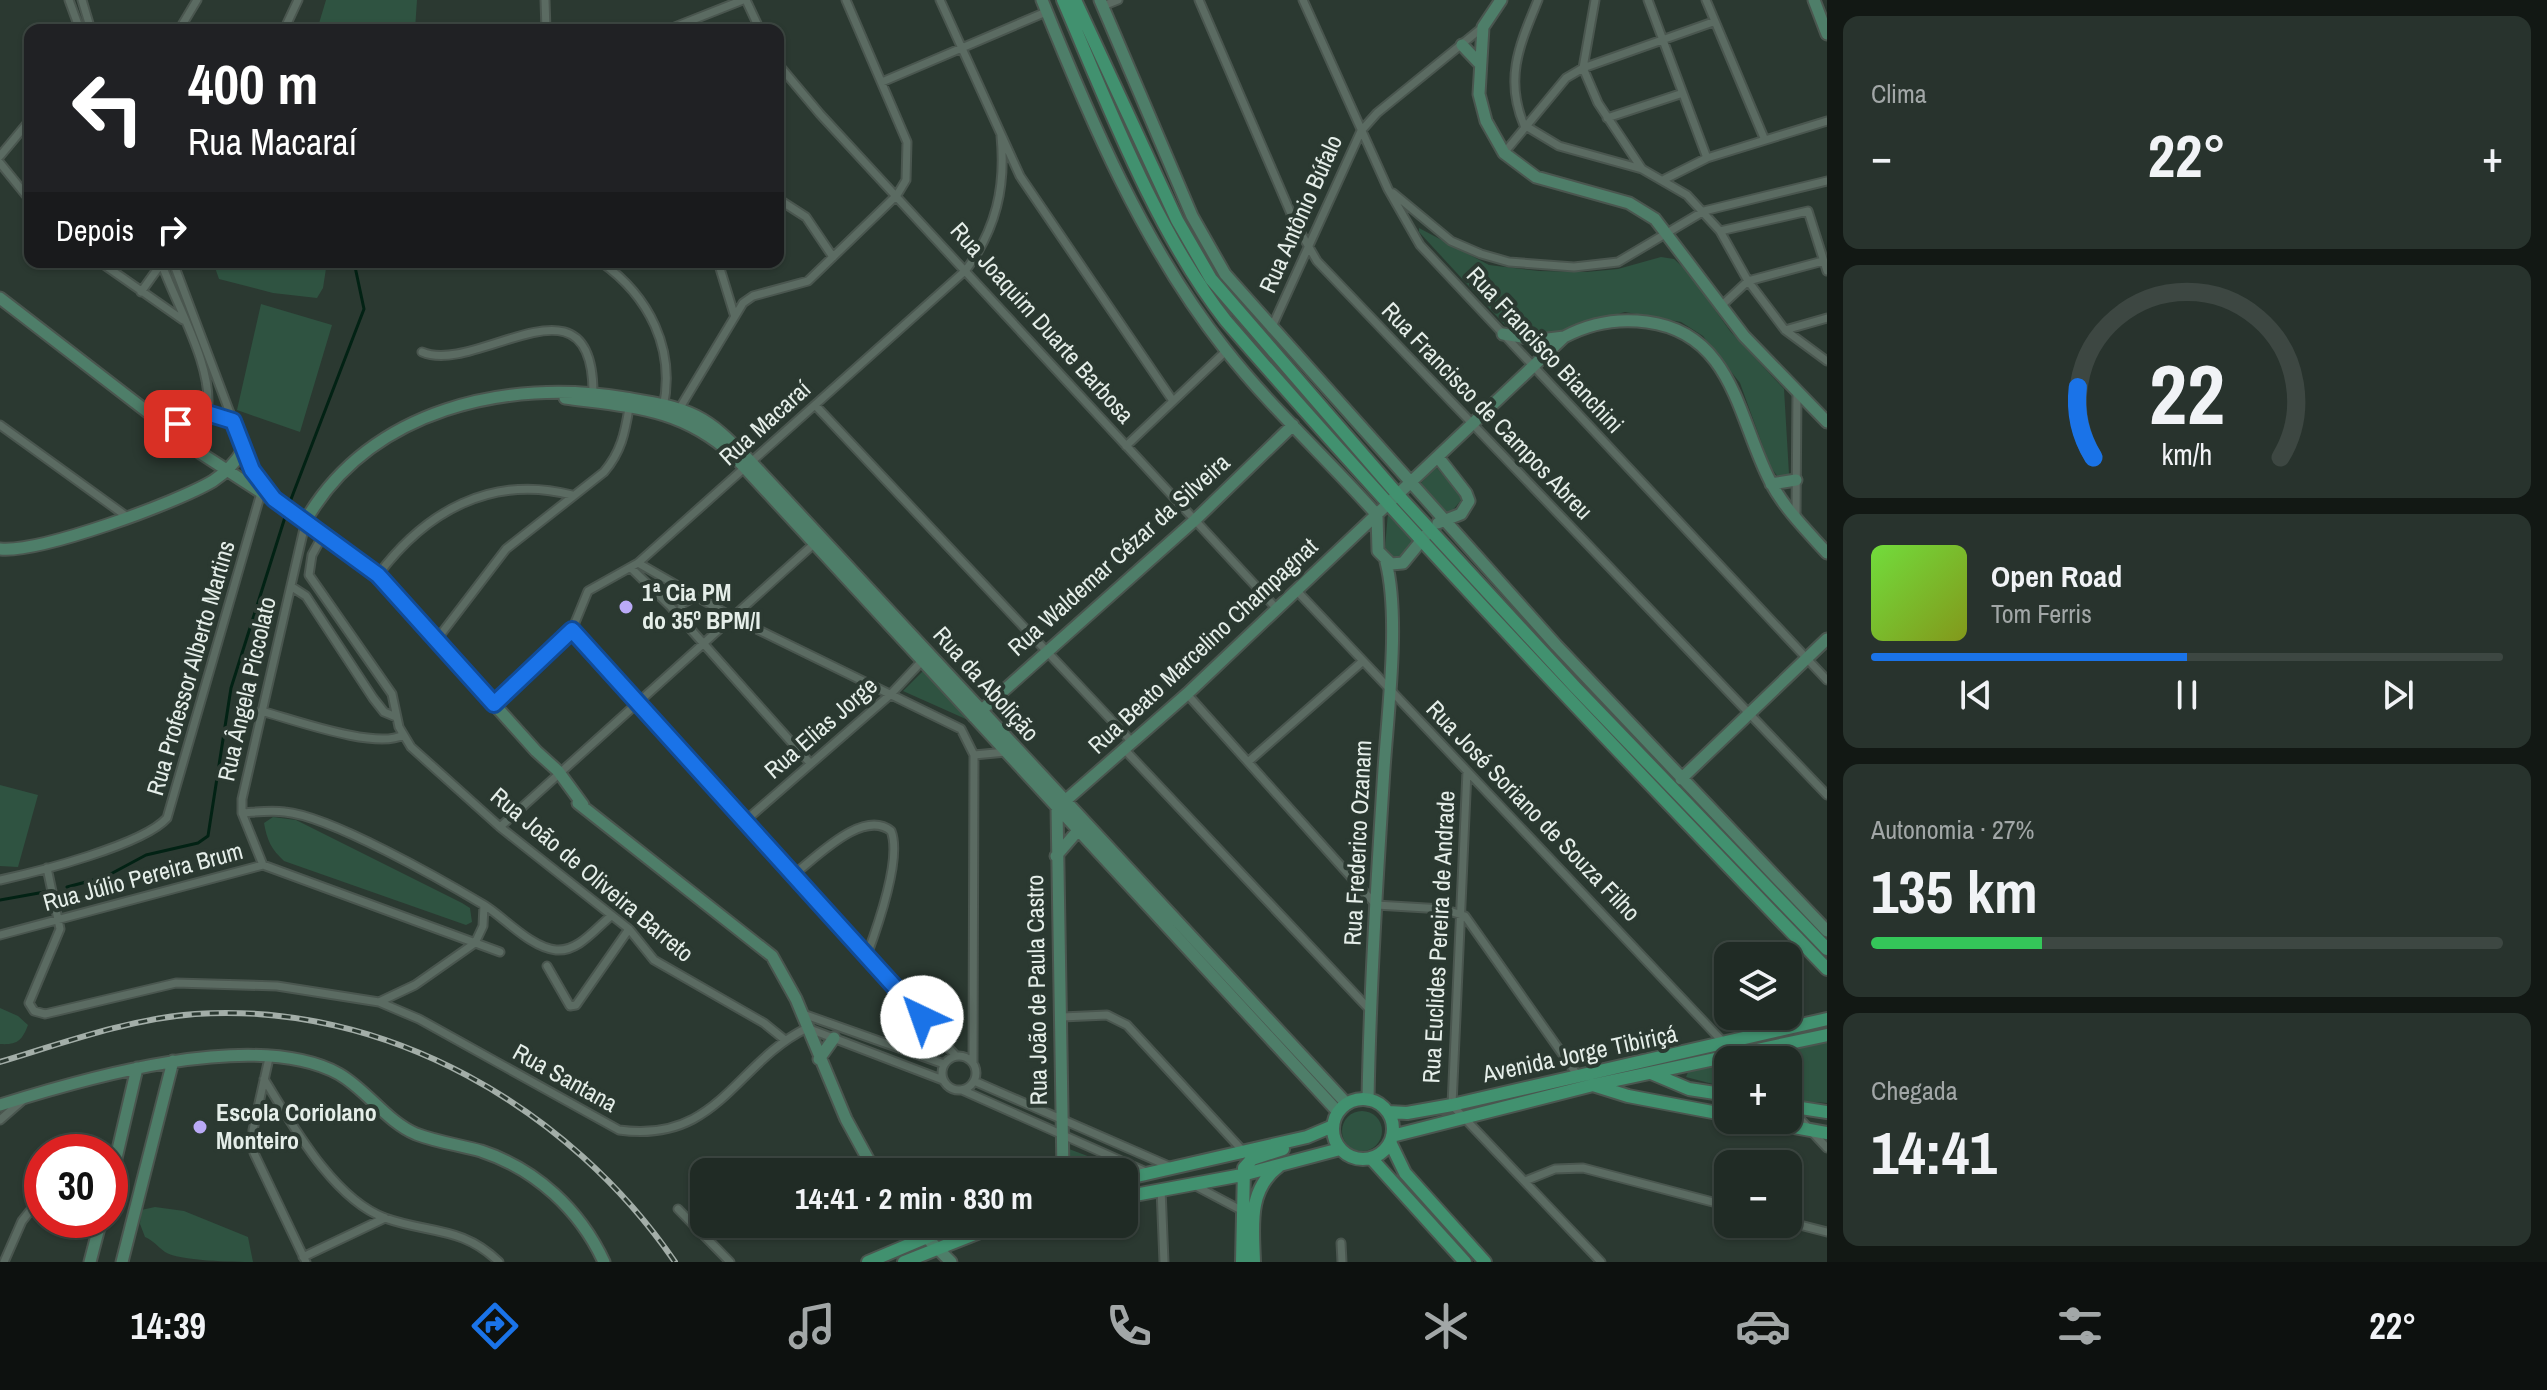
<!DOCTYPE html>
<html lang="pt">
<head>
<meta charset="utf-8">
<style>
	:root { --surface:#202b25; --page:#28332d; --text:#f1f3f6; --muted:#a2a7a7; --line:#3d4742; --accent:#1a73e8 }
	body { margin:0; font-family:"Archivo Narrow",sans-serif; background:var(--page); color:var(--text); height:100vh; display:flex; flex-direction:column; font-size:30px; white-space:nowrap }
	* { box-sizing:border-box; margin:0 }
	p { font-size:26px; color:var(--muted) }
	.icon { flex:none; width:44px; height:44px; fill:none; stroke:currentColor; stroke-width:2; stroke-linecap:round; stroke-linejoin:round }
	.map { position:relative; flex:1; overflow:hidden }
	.side { display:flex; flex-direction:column; gap:16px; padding:16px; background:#121814; width:720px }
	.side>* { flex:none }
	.banner { position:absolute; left:24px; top:24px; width:760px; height:244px; border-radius:16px; box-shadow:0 2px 6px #0004,0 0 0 2px var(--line); background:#202124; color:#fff; overflow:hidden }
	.fabs { position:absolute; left:1714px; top:942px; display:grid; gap:16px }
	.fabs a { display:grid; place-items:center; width:88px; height:88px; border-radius:16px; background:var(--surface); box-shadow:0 2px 6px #0004,0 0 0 2px var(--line); font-size:40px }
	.speed { position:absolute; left:24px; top:1134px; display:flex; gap:16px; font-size:40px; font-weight:700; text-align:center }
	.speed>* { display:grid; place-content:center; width:104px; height:104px; border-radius:50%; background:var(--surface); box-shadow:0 2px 6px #0004,0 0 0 2px var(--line); line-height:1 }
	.speed .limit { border:12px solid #d22; background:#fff; color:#111 }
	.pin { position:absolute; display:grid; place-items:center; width:68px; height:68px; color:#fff; margin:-34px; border-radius:16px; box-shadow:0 4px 12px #0006 }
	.me { position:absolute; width:88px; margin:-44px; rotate:318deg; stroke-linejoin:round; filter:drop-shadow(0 0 6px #0008) }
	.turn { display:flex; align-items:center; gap:28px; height:168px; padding:0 32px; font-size:36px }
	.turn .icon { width:104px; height:104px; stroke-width:2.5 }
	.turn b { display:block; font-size:56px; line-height:68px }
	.then { display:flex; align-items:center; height:76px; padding:0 32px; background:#0003; gap:16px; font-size:30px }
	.big { font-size:60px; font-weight:700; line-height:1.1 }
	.side .widget { flex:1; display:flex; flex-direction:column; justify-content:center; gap:12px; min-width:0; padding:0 28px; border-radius:16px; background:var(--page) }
	.side .dial { align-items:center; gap:0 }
	.dial svg { height:208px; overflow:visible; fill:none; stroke:var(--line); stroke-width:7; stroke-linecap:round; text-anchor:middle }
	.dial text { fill:var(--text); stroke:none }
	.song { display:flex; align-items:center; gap:24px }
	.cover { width:96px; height:96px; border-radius:12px; background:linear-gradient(135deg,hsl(100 70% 55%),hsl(70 70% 35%)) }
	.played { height:8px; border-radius:4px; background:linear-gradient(90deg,var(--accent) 50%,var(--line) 50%) }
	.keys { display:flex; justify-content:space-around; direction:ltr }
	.heat { display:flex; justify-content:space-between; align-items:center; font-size:44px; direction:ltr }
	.charge { height:12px; border-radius:6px; background:linear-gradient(90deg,#34c759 27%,var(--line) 0) }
	.trip { position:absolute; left:690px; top:1158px; width:448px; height:80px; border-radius:16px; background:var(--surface); box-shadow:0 2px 6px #0004,0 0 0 2px var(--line); font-weight:700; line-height:80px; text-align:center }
	.tab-bar { display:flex; height:128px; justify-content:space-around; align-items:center; background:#0d110f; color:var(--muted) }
	.tab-bar .icon { width:56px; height:56px }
	.tab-bar .selected { color:var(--accent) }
	.tab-bar b { font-size:36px; color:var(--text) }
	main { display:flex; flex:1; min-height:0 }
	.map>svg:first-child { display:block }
	.green { fill:#2f5341 }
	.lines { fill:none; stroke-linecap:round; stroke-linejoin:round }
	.stream { stroke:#022214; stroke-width:3 }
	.street-casing { stroke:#4a564f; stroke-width:11 }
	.secondary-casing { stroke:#4a564f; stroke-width:15 }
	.primary-casing { stroke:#4a564f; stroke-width:16 }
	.street { stroke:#5b6b62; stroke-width:7 }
	.secondary { stroke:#4e7e69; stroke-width:11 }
	.primary { stroke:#41916f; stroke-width:12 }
	.rail-casing { stroke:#a3aea8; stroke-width:6 }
	.rail { stroke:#2b3931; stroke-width:3; stroke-dasharray:9; stroke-linecap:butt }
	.route-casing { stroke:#114b97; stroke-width:20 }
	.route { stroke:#1a73e8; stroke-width:14 }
	.poi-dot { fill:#baaaf6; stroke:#2b3931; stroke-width:3 }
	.labels { text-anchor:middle; stroke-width:8; stroke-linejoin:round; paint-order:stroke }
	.street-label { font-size:24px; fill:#e5eee9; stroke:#2b3931 }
	.poi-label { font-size:24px; font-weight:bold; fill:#e5eee9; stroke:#2b3931; text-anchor:start }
</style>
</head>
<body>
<main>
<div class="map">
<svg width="1827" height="1262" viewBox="0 0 1827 1262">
	<rect width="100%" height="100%" fill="#2b3931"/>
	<!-- green -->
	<path class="green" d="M 326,0 L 417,0 L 415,30 L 317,30 Z
		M 1419,228 L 1489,265 L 1539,271 L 1586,272 L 1618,269 L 1661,257 L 1674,259 L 1688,272 L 1730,331 L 1784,389 L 1789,474 L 1781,481 L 1770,466 L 1740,383 L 1703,336 L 1681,322 L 1625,312 L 1577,325 L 1547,341 L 1514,335 L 1419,232 Z
		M 213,262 L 327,262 L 323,288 L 317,298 L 273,293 L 219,279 Z
		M 261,304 L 332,325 L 300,432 L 237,410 Z
		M 1436,467 L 1463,498 L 1451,512 L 1445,512 L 1421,483 Z
		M 1388,513 L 1416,544 L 1395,559 L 1389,557 L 1385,547 Z
		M 926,668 L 970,713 L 968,720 L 903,691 Z
		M 0,785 L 38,795 L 18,867 L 0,866 Z
		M 273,817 L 296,820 L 462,903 L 470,908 L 472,922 L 466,925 L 284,861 C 271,849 267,840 264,823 Z
		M 0,1008 L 18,1016 L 28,1025 C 22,1041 17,1045 0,1044 Z
		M 1827,1042 L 1827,1103 L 1788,1100 L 1788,1060 L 1745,1060 Z
		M 1728,1064 L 1728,1088 L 1686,1077 L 1688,1072 Z
		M1342 1131a20 20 0 1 1 40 0a20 20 0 1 1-40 0Z
		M 1069,1149 L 1130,1172 L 1067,1172 Z
		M 155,1207 L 184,1211 L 248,1237 L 253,1262 C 235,1262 178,1261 165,1252 C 157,1246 154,1241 145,1237 L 140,1224 L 141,1210 Z"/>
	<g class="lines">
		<!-- stream -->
		<path class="stream" d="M 288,507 L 364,309 L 354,262
			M 67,887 L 105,877 L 146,855 L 198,843 L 208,836 L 231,688 L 286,514
			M 0,900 L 50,891"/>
		<!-- street casing -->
		<g class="street-casing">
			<path id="street" d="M 69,0 L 80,30
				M 82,0 L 91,30
				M 545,0 L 546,30
				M 746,0 L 760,30
				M 940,0 L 1020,176 L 1173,401
				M 1199,0 L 1295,223 L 1317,261 L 1827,795
				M 1303,0 L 1388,189 L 1420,245 L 1827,680
				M 1595,0 L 1583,68 L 1598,103 L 1642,169
				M 1648,0 L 1707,158
				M 1706,0 L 1764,138
				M 1103,6 L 1118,0
				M 179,30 L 197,0
				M 284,30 L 298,0
				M 667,30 L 743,0
				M 778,64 L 820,114 L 1277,609
				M 882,82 L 1046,12
				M 1607,118 L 1680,94
				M 1524,125 L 1559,146 L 1642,169 L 1687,195 L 1720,231 L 1748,281 L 1785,330 L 1827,361
				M 1524,125 C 1504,78 1520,44 1538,0
				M 1504,153 L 1566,78 L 1583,68 L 1713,22
				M 0,156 L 30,120
				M 0,163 L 30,200
				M 1665,179 L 1707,158 L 1827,121
				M 1393,193 L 1451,241 L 1481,254 L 1509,262 L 1574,267 L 1618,262 L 1704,211 L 1827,181
				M 778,199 L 806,217 L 833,257
				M 1720,231 L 1808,211 L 1827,271
				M 100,262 L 183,320
				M 161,262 C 176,305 215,369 207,413
				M 173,262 L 233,421
				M 601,262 C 649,296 676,349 663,408
				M 718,262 L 734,314
				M 141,292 L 161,264
				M 1720,307 L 1748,281 L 1823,261
				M 1271,329 L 1361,131 L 1377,113 L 1483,27
				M 1785,330 L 1827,318
				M 422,352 C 477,376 595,264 593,396
				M 815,405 L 1132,742
				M 678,411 L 743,303 L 753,296 L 808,281 L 897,195 L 906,180 L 907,142 L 846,0
				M 0,425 L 126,516
				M 1126,446 L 1226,351
				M 1796,517 L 1797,391
				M 324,533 L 312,555 L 309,575 L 392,694 L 399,727 L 411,747 L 500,827 L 629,929 L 654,960 L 764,1023 L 785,1040
				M 638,563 L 734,618 L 961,729 L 974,755 L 973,1063
				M 631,568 L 670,606 L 810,763
				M 378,575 C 425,512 491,474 572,495
				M 292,587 L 306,596 L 373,698 L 384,712 L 396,717
				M 1297,591 L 1724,1043
				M 681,618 L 682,604 L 695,597
				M 572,630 L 956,1056
				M 438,638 L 506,549 L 604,472 C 621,452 625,433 629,408
				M 1187,694 L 1376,905 L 1443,909 L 1465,916 L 1578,1076
				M 494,704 L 572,630 L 588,591 L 638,563 L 966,270 C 996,229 1006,187 1001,136
				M 261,711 C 292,719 376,750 403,735
				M 1125,750 L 1370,1010
				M 974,755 L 1006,752
				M 1248,762 L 1363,661
				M 1467,771 L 1452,1105 L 1601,1262
				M 242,813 C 257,812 271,810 285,812 C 330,816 442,880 484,905 C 505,918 530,947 556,950 C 578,952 595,929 611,916
				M 745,821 L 891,694 L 921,662
				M 500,827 L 816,542
				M 263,865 L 242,813 L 242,799 L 306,520
				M 47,868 L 60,929 L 29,1003 L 34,1011 L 45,1014 L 176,983 L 277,986 L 379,1002 L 415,985 L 475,943 L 483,926 L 484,905
				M 793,875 C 816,858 863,808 891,831 C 902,858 877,928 867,955
				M 0,880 C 37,872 143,845 167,818 L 261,493
				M 0,935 L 263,865 L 500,952
				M 547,966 L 570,1006 L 576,1005 L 629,929
				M 379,1002 L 419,1019 L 619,1130 C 718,1144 735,1063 807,1028 L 943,1080
				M 803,1014 L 944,1064
				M 1062,1017 L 1107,1015 L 1127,1025 L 1243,1151
				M942 1073a17 17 0 1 1 34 0a17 17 0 1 1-34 0Z
				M 269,1058 L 253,1130 L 254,1153 L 306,1262
				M 264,1079 C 292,1124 333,1199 385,1218 C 430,1234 462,1226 499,1262
				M 974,1081 L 1171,1167
				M 962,1090 L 1146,1172
				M 1788,1106 L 1827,1148
				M 0,1120 L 23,1100
				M 1525,1181 L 1555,1169 L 1583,1168 L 1728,1206
				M 1192,1184 L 1241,1210
				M 1161,1189 L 1164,1262
				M 678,1209 L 730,1262
				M 1788,1222 L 1827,1232
				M 1341,1243 L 1342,1262
				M 303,1257 L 385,1218
				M 4,1262 L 22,1221 L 42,1196"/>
		</g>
		<!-- secondary casing -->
		<g class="secondary-casing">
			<path id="secondary" d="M 1042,0 C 1091,122 1143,245 1225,349 C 1271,408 1328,459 1377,515
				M 1100,0 L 1192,216 L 1225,274 L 1556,645 L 1827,931
				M 1501,0 L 1483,27 L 1479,94 L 1486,121 L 1504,153 L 1536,177 L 1629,203 L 1655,219 L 1744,336 L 1827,422
				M 1814,0 L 1827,34
				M 1462,45 L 1480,64
				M 0,298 L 202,454 L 324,533 L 378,575 L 536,751 L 558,771 L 583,805
				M 1503,334 L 1540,340 L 1564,337
				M 565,398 C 633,407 681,408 733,455 L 1338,1112
				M 162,420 L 193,425 L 207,413 L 233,421 L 252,470 L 271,496
				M 1438,457 L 1466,493 L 1469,501 L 1461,514 L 1438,523
				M 1771,484 L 1796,480
				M 1377,515 L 1378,551 L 1391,564 L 1403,563 L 1426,535
				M 306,520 C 370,409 508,378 625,398 C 649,402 674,405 696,416 C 718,427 734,445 751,462 L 1347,1104
				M 0,549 C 40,553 176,503 213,481 C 225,473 236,462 243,450
				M 974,717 L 1195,520 L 1293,425
				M 1681,779 L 1827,639
				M 578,803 L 772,956 L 796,999 L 846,1119 L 875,1172
				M 1056,856 L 1081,827
				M 819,1059 L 834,1038
				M 1368,1100 C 1370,989 1377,879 1384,769 C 1388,710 1400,617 1386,562
				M 0,1105 C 86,1078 255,1028 339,1074 C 367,1090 387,1122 416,1134 C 437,1142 459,1145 481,1151 C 536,1169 580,1210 604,1262
				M 1063,1172 L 1057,808 L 1187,694 L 1564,337 C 1590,323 1618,318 1647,322 C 1733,333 1738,419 1770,481 C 1784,508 1807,531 1827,553
				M 110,1184 L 137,1068
				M 913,1224 L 951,1262
				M 90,1262 L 101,1220
				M 122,1262 L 173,1061"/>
		</g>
		<!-- primary casing -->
		<g class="primary-casing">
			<path id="primary" d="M 1063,0 C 1108,105 1156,232 1226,321 C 1419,544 1623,757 1827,969
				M 1075,0 L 1177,220 L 1211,279 L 1398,495 L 1576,688 L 1827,949
				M 1651,1073 L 1689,1089 L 1728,1095
				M 1593,1085 L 1628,1096 L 1728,1115
				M1333 1129a30 30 0 1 1 60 0a30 30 0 1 1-60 0Z
				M 1788,1106 L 1827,1112
				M 1388,1112 L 1407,1113 L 1452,1105 L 1827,1019
				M 1756,1120 L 1827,1133
				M 1392,1136 L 1593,1085 L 1827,1035
				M 1390,1142 L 1405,1173 L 1485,1262
				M 1371,1158 L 1465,1262
				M 1124,1179 L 1307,1137 L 1333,1126
				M 1124,1197 L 1242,1175 L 1340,1149
				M 868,1262 L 958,1224
				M 904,1262 L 1000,1224
				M 1242,1262 L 1244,1168 L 1252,1159 L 1283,1149
				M 1254,1262 C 1253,1227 1247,1190 1279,1166"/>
		</g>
		<!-- street -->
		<use href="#street" class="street"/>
		<!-- secondary -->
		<use href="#secondary" class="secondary"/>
		<!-- primary -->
		<use href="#primary" class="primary"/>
		<!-- rail casing -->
		<g class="rail-casing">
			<path id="rail" d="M 0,1062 C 63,1043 129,1019 195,1014 C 385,1001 570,1108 675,1262"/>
		</g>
		<!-- rail -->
		<use href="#rail" class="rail"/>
	</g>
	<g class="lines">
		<!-- route casing -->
		<g class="route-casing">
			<path id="route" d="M 178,424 L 193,425 L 207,413 L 233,421 L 252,470 L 274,499 L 378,575 L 494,704 L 572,630 L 922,1017"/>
		</g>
		<!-- route -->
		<use href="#route" class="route"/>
	</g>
	<!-- markers -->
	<g class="poi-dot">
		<circle cx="626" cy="607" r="8"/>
		<circle cx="200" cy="1127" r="8"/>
	</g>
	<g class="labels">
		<!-- street labels -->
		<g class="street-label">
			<text transform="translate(1301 214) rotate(-66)" y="8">Rua Antônio Búfalo</text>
			<text transform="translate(1042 323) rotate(48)" y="8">Rua Joaquim Duarte Barbosa</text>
			<text transform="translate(1545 350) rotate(47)" y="8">Rua Francisco Bianchini</text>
			<text transform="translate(1487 411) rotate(46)" y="8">Rua Francisco de Campos Abreu</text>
			<text transform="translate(765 423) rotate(-42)" y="8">Rua Macaraí</text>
			<text transform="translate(1119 555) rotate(-42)" y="8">Rua Waldemar Cézar da Silveira</text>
			<text transform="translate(1203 646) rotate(-43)" y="8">Rua Beato Marcelino Champagnat</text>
			<text transform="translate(191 668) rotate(-74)" y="8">Rua Professor Alberto Martins</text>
			<text transform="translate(986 684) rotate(48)" y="8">Rua da Abolição</text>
			<text transform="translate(247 689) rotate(-77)" y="8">Rua Ângela Piccolato</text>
			<text transform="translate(821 728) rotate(-41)" y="8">Rua Elias Jorge</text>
			<text transform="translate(1533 811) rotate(46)" y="8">Rua José Soriano de Souza Filho</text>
			<text transform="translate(1358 843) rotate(-87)" y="8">Rua Frederico Ozanam</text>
			<text transform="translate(592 875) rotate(40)" y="8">Rua João de Oliveira Barreto</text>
			<text transform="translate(143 877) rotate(-15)" y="8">Rua Júlio Pereira Brum</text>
			<text transform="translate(1439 937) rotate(-87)" y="8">Rua Euclides Pereira de Andrade</text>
			<text transform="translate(1037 990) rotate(-91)" y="8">Rua João de Paula Castro</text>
			<text transform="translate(1580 1054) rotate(-12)" y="8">Avenida Jorge Tibiriçá</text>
			<text transform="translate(565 1078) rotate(29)" y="8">Rua Santana</text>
		</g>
		<!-- poi labels -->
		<g class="poi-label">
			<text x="642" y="601">1ª Cia PM<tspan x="642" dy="28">do 35º BPM/I</tspan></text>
			<text x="216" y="1121">Escola Coriolano<tspan x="216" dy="28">Monteiro</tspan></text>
		</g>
	</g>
</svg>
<div class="fabs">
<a><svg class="icon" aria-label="layers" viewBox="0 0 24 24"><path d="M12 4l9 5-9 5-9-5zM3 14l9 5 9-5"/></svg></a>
<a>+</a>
<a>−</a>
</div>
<div class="speed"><div class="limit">30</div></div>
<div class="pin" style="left:178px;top:424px;background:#d93025"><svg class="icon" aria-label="arrive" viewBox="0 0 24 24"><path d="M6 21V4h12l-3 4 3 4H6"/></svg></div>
<svg class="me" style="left:922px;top:1017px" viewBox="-20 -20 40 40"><circle r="19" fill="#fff"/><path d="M0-13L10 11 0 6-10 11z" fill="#1a73e8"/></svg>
<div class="trip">14:41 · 2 min · 830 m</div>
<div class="banner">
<div class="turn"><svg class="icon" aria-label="left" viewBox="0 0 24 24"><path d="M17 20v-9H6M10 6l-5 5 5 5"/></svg><div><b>400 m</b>Rua Macaraí</div></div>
<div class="then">Depois<svg class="icon" aria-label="right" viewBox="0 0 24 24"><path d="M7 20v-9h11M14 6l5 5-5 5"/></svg></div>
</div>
</div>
<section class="side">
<div class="widget"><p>Clima</p>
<div class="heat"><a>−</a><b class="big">22°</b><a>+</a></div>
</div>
<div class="widget dial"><svg viewBox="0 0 100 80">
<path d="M14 69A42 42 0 1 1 86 69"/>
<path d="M14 69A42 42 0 0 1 8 42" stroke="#1a73e8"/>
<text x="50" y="56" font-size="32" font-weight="700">22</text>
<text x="50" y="72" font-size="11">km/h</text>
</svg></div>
<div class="widget">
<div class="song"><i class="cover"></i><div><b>Open Road</b><p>Tom Ferris</p></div></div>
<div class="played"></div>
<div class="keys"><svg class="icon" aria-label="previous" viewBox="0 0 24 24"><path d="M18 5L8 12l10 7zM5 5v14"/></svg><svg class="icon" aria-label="pause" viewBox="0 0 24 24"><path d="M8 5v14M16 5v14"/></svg><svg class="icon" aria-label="next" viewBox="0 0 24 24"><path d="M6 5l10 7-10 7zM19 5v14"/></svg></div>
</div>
<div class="widget"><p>Autonomia · 27%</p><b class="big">135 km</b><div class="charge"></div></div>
<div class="widget"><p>Chegada</p><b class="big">14:41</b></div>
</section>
</main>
<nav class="tab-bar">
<b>14:39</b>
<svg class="icon selected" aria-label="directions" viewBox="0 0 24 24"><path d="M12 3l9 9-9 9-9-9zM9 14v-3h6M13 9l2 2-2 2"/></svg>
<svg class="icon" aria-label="music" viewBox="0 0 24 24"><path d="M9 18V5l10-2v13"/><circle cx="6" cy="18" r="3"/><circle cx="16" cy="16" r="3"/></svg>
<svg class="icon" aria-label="phone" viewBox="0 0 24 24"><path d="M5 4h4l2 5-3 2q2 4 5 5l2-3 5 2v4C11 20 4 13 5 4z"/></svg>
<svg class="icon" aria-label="climate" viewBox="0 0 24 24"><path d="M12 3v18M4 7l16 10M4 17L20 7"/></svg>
<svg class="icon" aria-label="car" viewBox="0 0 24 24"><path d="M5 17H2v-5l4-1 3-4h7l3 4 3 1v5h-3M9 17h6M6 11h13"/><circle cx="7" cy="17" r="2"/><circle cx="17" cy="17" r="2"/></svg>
<svg class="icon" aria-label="filters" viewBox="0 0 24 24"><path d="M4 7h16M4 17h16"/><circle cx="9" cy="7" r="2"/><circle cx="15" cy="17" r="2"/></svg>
<b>22°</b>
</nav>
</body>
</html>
